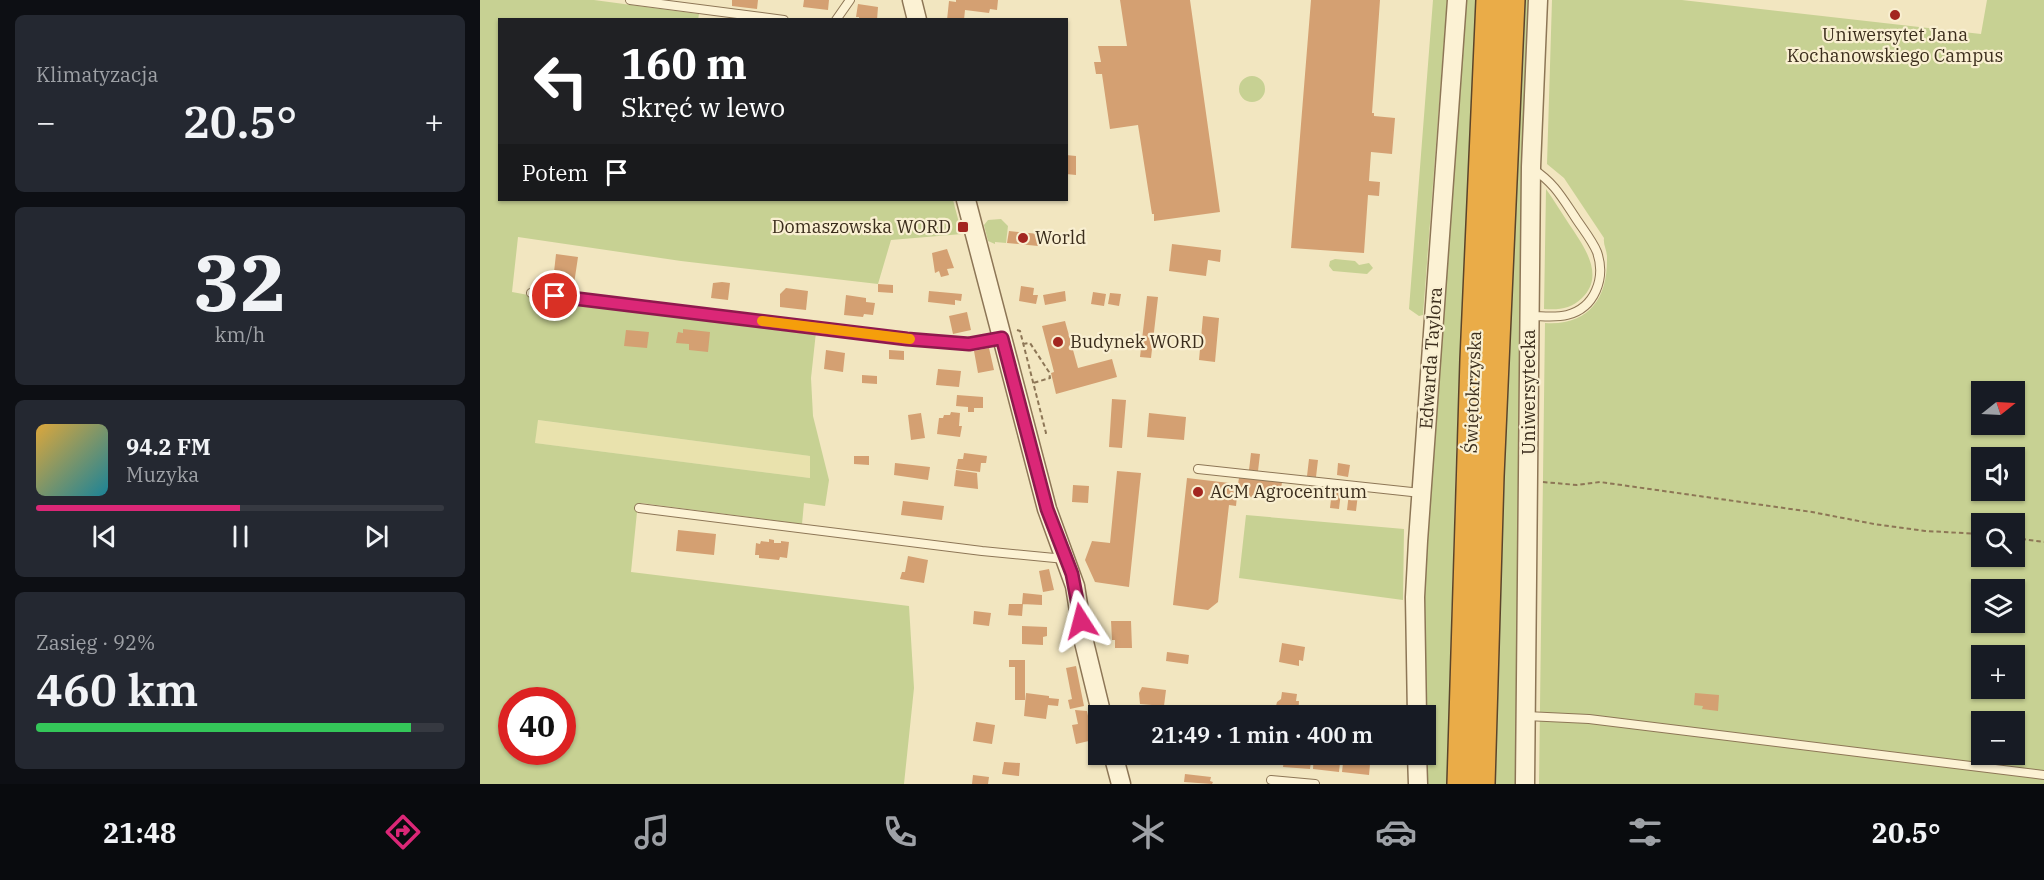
<!DOCTYPE html>
<html lang="pl">
<head>
<meta charset="utf-8">
<style>
	:root { --surface:#171b24; --page:#242831; --text:#f1f3f6; --muted:#9ea1a6; --line:#363941; --accent:#db2777 }
	body { margin:0; font-family:"IBM Plex Serif",serif; background:var(--page); color:var(--text); height:100vh; display:flex; flex-direction:column; font-size:22px; white-space:nowrap }
	* { box-sizing:border-box; margin:0 }
	p { font-size:20px; color:var(--muted) }
	.icon { flex:none; width:33px; height:33px; fill:none; stroke:currentColor; stroke-width:2; stroke-linecap:round; stroke-linejoin:round }
	.map { position:relative; flex:1; overflow:hidden }
	.drawer { display:flex; flex-direction:column; gap:15px; padding:15px; background:#0d0f14; width:480px }
	.drawer>* { flex:none }
	.banner { position:absolute; left:18px; top:18px; width:570px; height:183px; border-radius:0px; box-shadow:0 2px 4px #0004; background:#202124; color:#fff; overflow:hidden }
	.needle { width:39px; rotate:72deg }
	.tools { position:absolute; left:1491px; top:381px; display:grid; gap:12px }
	.tools a { display:grid; place-items:center; width:54px; height:54px; border-radius:0px; background:var(--surface); box-shadow:0 2px 4px #0004; font-size:30px }
	.speed { position:absolute; left:18px; top:687px; display:flex; gap:12px; font-size:30px; font-weight:700; text-align:center }
	.speed>* { display:grid; place-content:center; width:78px; height:78px; border-radius:50%; background:var(--surface); box-shadow:0 2px 4px #0004; line-height:1 }
	.speed .limit { border:9px solid #d22; background:#fff; color:#111 }
	.pin { position:absolute; display:grid; place-items:center; width:51px; height:51px; color:#fff; margin:-26px; border:3px solid #fff; border-radius:50%; box-shadow:0 2px 6px #0007 }
	.me { position:absolute; width:66px; margin:-33px; rotate:351deg; stroke-linejoin:round; filter:drop-shadow(0 0 4px #0008) }
	.turn { display:flex; align-items:center; gap:21px; height:126px; padding:0 24px; font-size:27px }
	.turn .icon { width:78px; height:78px; stroke-width:2.5 }
	.turn b { display:block; font-size:42px; line-height:51px }
	.then { display:flex; align-items:center; height:57px; padding:0 24px; background:#0003; gap:12px; font-size:22px }
	.big { font-size:45px; font-weight:600; line-height:1.1 }
	.drawer .tile { flex:1; display:flex; flex-direction:column; justify-content:center; gap:9px; min-width:0; padding:0 21px; border-radius:9px; background:var(--page) }
	.drawer .dial { align-items:center; gap:0 }
	.dial b { font-size:78px; line-height:1 }
	.song { display:flex; align-items:center; gap:18px }
	.cover { width:72px; height:72px; border-radius:9px; background:linear-gradient(135deg,hsl(40 70% 55%),hsl(190 70% 35%)) }
	.played { height:6px; border-radius:3px; background:linear-gradient(90deg,var(--accent) 50%,var(--line) 50%) }
	.keys { display:flex; justify-content:space-around; direction:ltr }
	.heat { display:flex; justify-content:space-between; align-items:center; font-size:33px; direction:ltr }
	.charge { height:9px; border-radius:4px; background:linear-gradient(90deg,#34c759 92%,var(--line) 0) }
	.trip { position:absolute; left:608px; top:705px; width:348px; height:60px; border-radius:0px; background:var(--surface); box-shadow:0 2px 4px #0004; font-weight:600; line-height:60px; text-align:center }
	.tab-bar { display:flex; height:96px; justify-content:space-around; align-items:center; background:#090b0e; color:var(--muted) }
	.tab-bar .icon { width:42px; height:42px }
	.tab-bar .on { color:var(--accent) }
	.tab-bar b { font-size:27px; color:var(--text) }
	main { display:flex; flex:1; min-height:0 }
	.map>svg:first-child { display:block }
	.farmland { fill:#e9e2ad }
	.green { fill:#c7d193; fill-rule:evenodd }
	.building { fill:#d4a072 }
	.lines { fill:none; stroke-linecap:round; stroke-linejoin:round }
	.service-casing { stroke:#8d7656; stroke-width:10 }
	.tertiary-casing { stroke:#8d7656; stroke-width:21 }
	.motorway-casing { stroke:#5b442b; stroke-width:30 }
	.path { stroke:#8d7656; stroke-width:2; stroke-dasharray:4.5 3; stroke-linecap:butt }
	.service { stroke:#fcf2d4; stroke-width:8 }
	.tertiary { stroke:#fcf2d4; stroke-width:18 }
	.motorway { stroke:#eaac48; stroke-width:27 }
	.route-casing { stroke:#8e194d; stroke-width:15 }
	.route { stroke:#db2777; stroke-width:10 }
	.slow { stroke:#f59e0b; stroke-width:10 }
	.poi-dot { fill:#a32620; stroke:#f9efd1; stroke-width:2 }
	.labels { text-anchor:middle; stroke-width:4.5; stroke-linejoin:round; paint-order:stroke }
	.poi-label { font-size:18px; fill:#3b2d1c; stroke:#f9efd1; text-anchor:start }
	.street-label { font-size:18px; fill:#3b2d1c; stroke:#f9efd1 }
</style>
</head>
<body>
<main>
<section class="drawer">
<div class="tile"><p>Klimatyzacja</p>
<div class="heat"><a>−</a><b class="big">20.5°</b><a>+</a></div>
</div>
<div class="tile dial"><b>32</b><p>km/h</p></div>
<div class="tile">
<div class="song"><i class="cover"></i><div><b>94.2 FM</b><p>Muzyka</p></div></div>
<div class="played"></div>
<div class="keys"><svg class="icon" aria-label="previous" viewBox="0 0 24 24"><path d="M18 5L8 12l10 7zM5 5v14"/></svg><svg class="icon" aria-label="pause" viewBox="0 0 24 24"><path d="M8 5v14M16 5v14"/></svg><svg class="icon" aria-label="next" viewBox="0 0 24 24"><path d="M6 5l10 7-10 7zM19 5v14"/></svg></div>
</div>
<div class="tile"><p>Zasięg · 92%</p><b class="big">460 km</b><div class="charge"></div></div>
</section>
<div class="map">
<svg width="1564" height="784" viewBox="0 0 1564 784">
	<rect width="100%" height="100%" fill="#f2e6c0"/>
	<!-- farmland -->
	<path class="farmland" d="M 57,420 L 330,456 L 330,478 L 55,443 Z"/>
	<!-- green -->
	<path class="green" d="M 0,0 L 114,0 L 219,14 L 218,20 L 20,20 L 20,200 L 473,200 L 482,234 L 411,240 L 398,284 L 201,261 L 38,237 L 32,292 L 114,307 L 336,332 L 331,378 L 333,416 L 349,480 L 345,506 L 324,503 L 322,524 L 161,503 L 157,512 L 151,572 L 429,606 L 434,688 L 424,784 L 0,784 ZM 58,420 L 330,456 L 330,478 L 55,443 ZM 32,700 L 82,700 L 82,752 L 32,752 Z
		M 953,0 L 967,0 L 943,315 L 939,316 L 929,309 Z
		M 984,0 L 998,0 L 976,456 L 967,784 L 944,784 L 943,566 Z
		M 1043,0 L 1054,0 L 1040,784 L 1011,784 L 1020,506 Z
		M 1072,0 L 1202,0 L 1501,34 L 1507,0 L 1564,0 L 1564,784 L 1059,784 L 1065,323 C 1109,326 1128,298 1127,257 C 1127,250 1123,245 1124,238 L 1084,178 L 1067,164 ZM 1502,392 L 1534,392 L 1534,424 L 1502,424 ZM 1502,458 L 1534,458 L 1534,490 L 1502,490 ZM 1502,524 L 1534,524 L 1534,556 L 1502,556 ZM 1502,590 L 1534,590 L 1534,622 L 1502,622 ZM 1502,656 L 1534,656 L 1534,688 L 1502,688 ZM 1502,722 L 1534,722 L 1534,754 L 1502,754 Z
		M759 89a13 13 0 1 1 26 0a13 13 0 1 1-26 0Z
		M 1066,189 C 1074,200 1081,212 1089,224 C 1103,245 1126,275 1102,298 C 1091,309 1079,310 1064,309 Z
		M 521,219 L 528,226 L 526,243 L 515,242 L 515,244 L 508,241 L 504,225 L 508,220 Z
		M 855,259 L 875,261 L 879,265 L 889,263 L 893,268 L 887,274 L 853,271 L 849,266 L 850,261 Z
		M 766,515 L 924,529 L 923,600 L 759,578 Z"/>
	<!-- building -->
	<path class="building" d="M 252,0 L 278,0 L 277,9 L 252,6 Z
		M 324,0 L 349,0 L 348,10 L 323,7 Z
		M 476,0 L 518,0 L 517,10 L 510,9 L 509,13 L 485,10 L 484,20 L 467,20 L 469,1 L 476,2 Z
		M 640,0 L 710,0 L 740,212 L 674,221 L 674,214 L 672,214 L 658,125 L 630,129 L 622,74 L 616,74 L 614,62 L 621,62 L 618,46 L 647,46 Z
		M 831,0 L 900,0 L 892,113 L 894,113 L 894,116 L 915,118 L 912,154 L 891,152 L 889,181 L 900,182 L 899,196 L 888,195 L 884,253 L 811,248 Z
		M 378,4 L 398,7 L 397,20 L 379,20 L 379,17 L 376,17 Z
		M 586,155 L 596,156 L 596,175 L 586,174 Z
		M 529,231 L 559,234 L 558,246 L 527,243 Z
		M 692,244 L 741,250 L 740,262 L 728,260 L 726,276 L 689,271 Z
		M 467,249 L 474,268 L 467,269 L 469,275 L 461,277 L 459,271 L 455,273 L 452,253 Z
		M 76,254 L 98,257 L 94,284 L 73,281 Z
		M 242,282 L 250,283 L 248,300 L 231,298 L 233,283 Z
		M 398,284 L 413,285 L 413,293 L 398,292 Z
		M 541,286 L 554,288 L 553,295 L 558,295 L 556,304 L 539,301 Z
		M 306,288 L 328,291 L 326,310 L 300,307 L 300,294 Z
		M 449,291 L 482,294 L 481,301 L 475,300 L 475,305 L 448,302 Z
		M 585,291 L 586,301 L 565,305 L 563,295 Z
		M 613,292 L 626,294 L 624,306 L 611,304 Z
		M 630,293 L 641,294 L 639,306 L 628,304 Z
		M 366,295 L 386,298 L 386,302 L 395,303 L 393,315 L 384,314 L 383,317 L 364,315 Z
		M 667,296 L 678,297 L 671,358 L 660,357 Z
		M 487,312 L 491,330 L 473,334 L 469,316 Z
		M 723,316 L 739,318 L 735,362 L 719,360 Z
		M 585,321 L 598,368 L 632,359 L 637,377 L 576,394 L 571,373 L 574,372 L 562,326 Z
		M 203,329 L 230,332 L 228,352 L 209,350 L 209,344 L 196,343 L 198,332 L 203,333 Z
		M 146,330 L 169,332 L 167,348 L 144,346 Z
		M 509,348 L 514,370 L 498,373 L 494,351 Z
		M 346,350 L 365,353 L 363,372 L 344,369 Z
		M 409,350 L 424,351 L 424,360 L 409,359 Z
		M 458,369 L 481,371 L 479,387 L 456,385 Z
		M 382,375 L 397,376 L 397,384 L 382,383 Z
		M 477,395 L 503,397 L 503,408 L 494,408 L 494,412 L 488,412 L 488,407 L 476,406 Z
		M 632,399 L 646,400 L 642,448 L 629,447 Z
		M 471,412 L 480,413 L 479,426 L 482,426 L 480,437 L 457,434 L 459,418 L 463,418 L 464,415 L 470,415 Z
		M 441,413 L 445,438 L 431,440 L 428,415 Z
		M 669,413 L 706,417 L 704,440 L 667,437 Z
		M 484,453 L 507,456 L 506,463 L 501,463 L 500,472 L 476,469 L 478,459 L 483,459 Z
		M 771,453 L 780,454 L 778,471 L 769,470 Z
		M 374,456 L 389,456 L 389,465 L 374,464 Z
		M 829,459 L 838,460 L 836,477 L 827,476 Z
		M 415,463 L 450,467 L 448,480 L 414,475 Z
		M 858,463 L 870,465 L 868,477 L 857,475 Z
		M 476,470 L 497,473 L 498,489 L 474,486 Z
		M 637,471 L 661,473 L 649,587 L 615,582 L 605,560 L 612,541 L 630,543 Z
		M 707,478 L 758,484 L 759,478 L 802,482 L 800,500 L 757,496 L 756,506 L 749,505 L 738,602 L 728,610 L 693,605 Z
		M 593,485 L 609,486 L 608,503 L 592,502 Z
		M 852,491 L 861,492 L 859,509 L 850,508 Z
		M 869,493 L 878,494 L 876,511 L 867,510 Z
		M 423,501 L 464,506 L 462,520 L 421,515 Z
		M 198,530 L 236,534 L 234,555 L 196,551 Z
		M 289,539 L 294,540 L 294,543 L 301,543 L 301,541 L 309,542 L 307,558 L 300,557 L 299,560 L 279,558 L 279,555 L 275,555 L 276,543 L 280,544 L 281,541 L 289,542 Z
		M 428,556 L 448,560 L 444,583 L 420,579 L 422,572 L 425,572 Z
		M 569,569 L 574,590 L 563,592 L 559,571 Z
		M 543,593 L 562,595 L 562,605 L 542,604 Z
		M 529,604 L 543,604 L 542,616 L 528,615 Z
		M 494,611 L 511,613 L 509,626 L 493,624 Z
		M 631,621 L 651,621 L 652,648 L 635,648 L 635,640 L 632,640 Z
		M 542,626 L 567,627 L 567,636 L 563,637 L 563,645 L 542,644 Z
		M 802,643 L 825,647 L 823,661 L 819,660 L 819,666 L 799,662 Z
		M 687,652 L 709,655 L 708,664 L 686,661 Z
		M 529,660 L 545,660 L 545,700 L 535,700 L 535,667 L 529,667 Z
		M 596,666 L 604,706 L 590,709 L 588,700 L 592,699 L 586,668 Z
		M 662,687 L 686,690 L 684,706 L 660,704 L 659,693 Z
		M 802,692 L 817,694 L 816,701 L 819,701 L 818,716 L 800,716 L 801,710 L 798,710 L 796,706 L 797,702 L 801,699 Z
		M 546,693 L 569,696 L 569,698 L 579,699 L 578,706 L 568,705 L 566,719 L 544,716 Z
		M 1215,693 L 1239,695 L 1238,711 L 1222,709 L 1223,706 L 1214,705 Z
		M 595,710 L 607,711 L 613,740 L 596,744 L 592,725 L 598,724 Z
		M 698,710 L 717,711 L 717,716 L 698,716 Z
		M 496,722 L 515,725 L 512,744 L 493,741 Z
		M 805,754 L 832,754 L 830,769 L 803,767 Z
		M 834,754 L 861,754 L 859,772 L 833,769 Z
		M 864,754 L 891,754 L 889,775 L 862,772 Z
		M 524,762 L 540,763 L 539,776 L 522,774 Z
		M 705,774 L 731,777 L 730,781 L 733,782 L 732,784 L 704,782 Z
		M 493,775 L 509,777 L 508,784 L 492,784 Z"/>
	<g class="lines">
		<!-- service casing -->
		<g class="service-casing">
			<path id="service" d="M 150,0 L 304,20
				M 356,20 L 370,0
				M 51,293 L 427,339 L 489,344 L 521,338
				M 1050,316 C 1062,316 1076,318 1087,315 C 1115,308 1126,278 1117,252 C 1112,240 1102,228 1095,217 C 1081,196 1074,183 1053,169
				M 718,469 L 941,493
				M 159,508 L 502,551 L 585,559
				M 1046,716 L 1109,719 L 1564,775
				M 791,780 L 835,784"/>
		</g>
		<!-- tertiary casing -->
		<g class="tertiary-casing">
			<path id="tertiary" d="M 432,0 L 437,20
				M 486,200 L 567,509 L 595,586 L 604,642 L 622,716
				M 937,716 L 935,597 L 938,541 L 977,0
				M 633,754 L 641,784
				M 937,754 L 938,784
				M 1045,784 L 1051,167 L 1058,0"/>
		</g>
		<!-- motorway casing -->
		<g class="motorway-casing">
			<path id="motorway" d="M 981,784 L 994,360 L 1010,0
				M 1001,784 L 1010,476 L 1031,0"/>
		</g>
		<!-- path -->
		<path class="path" d="M 537,330 L 540,331 L 566,433 L 564,433
			M 543,344 L 550,343 L 569,372 L 570,378 L 553,383
			M 1063,482 L 1097,485 L 1120,482 L 1332,512 L 1394,524 L 1445,531 L 1502,534
			M 1534,538 L 1564,542"/>
		<!-- service -->
		<use href="#service" class="service"/>
		<!-- tertiary -->
		<use href="#tertiary" class="tertiary"/>
		<!-- motorway -->
		<use href="#motorway" class="motorway"/>
	</g>
	<g class="lines">
		<!-- route casing -->
		<g class="route-casing">
			<path id="route" d="M 75,296 L 427,339 L 489,344 L 522,338 L 567,509 L 592,574 L 601,621"/>
		</g>
		<!-- route -->
		<use href="#route" class="route"/>
		<!-- slow -->
		<path class="slow" d="M 282,321 L 430,339"/>
	</g>
	<!-- markers -->
	<g class="poi-dot">
		<circle cx="1415" cy="15" r="6"/>
		<rect x="477" y="221" width="12" height="12" rx="3"/>
		<circle cx="543" cy="238" r="6"/>
		<circle cx="578" cy="342" r="6"/>
		<circle cx="718" cy="492" r="6"/>
	</g>
	<g class="labels">
		<!-- poi labels -->
		<g class="poi-label">
			<text x="1415" y="41" text-anchor="middle">Uniwersytet Jana<tspan x="1415" dy="21">Kochanowskiego Campus</tspan></text>
			<text x="471" y="233" text-anchor="end">Domaszowska WORD</text>
			<text x="555" y="244">World</text>
			<text x="590" y="348">Budynek WORD</text>
			<text x="730" y="498">ACM Agrocentrum</text>
		</g>
		<!-- street labels -->
		<g class="street-label">
			<text transform="translate(951 358) rotate(-86)" y="6">Edwarda Taylora</text>
			<text transform="translate(993 392) rotate(-88)" y="6">Świętokrzyska</text>
			<text transform="translate(1049 392) rotate(-90)" y="6">Uniwersytecka</text>
		</g>
	</g>
</svg>
<div class="tools">
<a><svg class="needle" viewBox="-14 -14 28 28"><path d="M0-13l5 13h-10z" fill="#e53935"/><path d="M0 13l5-13h-10z" fill="#9ea1a6"/></svg></a>
<a><svg class="icon" aria-label="sound" viewBox="0 0 24 24"><path d="M4 9h4l5-4v14l-5-4H4zM17 9q2 3 0 6"/></svg></a>
<a><svg class="icon" aria-label="search" viewBox="0 0 24 24"><circle cx="10" cy="10" r="6"/><path d="M15 15l6 6"/></svg></a>
<a><svg class="icon" aria-label="layers" viewBox="0 0 24 24"><path d="M12 4l9 5-9 5-9-5zM3 14l9 5 9-5"/></svg></a>
<a>+</a>
<a>−</a>
</div>
<div class="speed"><div class="limit">40</div></div>
<div class="pin" style="left:75px;top:296px;background:#d93025"><svg class="icon" aria-label="arrive" viewBox="0 0 24 24"><path d="M6 21V4h12l-3 4 3 4H6"/></svg></div>
<svg class="me" style="left:601px;top:621px" viewBox="-20 -20 40 40"><path d="M0-17L14 15 0 8-14 15z" fill="#db2777" stroke="#fff" stroke-width="4"/></svg>
<div class="trip">21:49 · 1 min · 400 m</div>
<div class="banner">
<div class="turn"><svg class="icon" aria-label="left" viewBox="0 0 24 24"><path d="M17 20v-9H6M10 6l-5 5 5 5"/></svg><div><b>160 m</b>Skręć w lewo</div></div>
<div class="then">Potem<svg class="icon" aria-label="arrive" viewBox="0 0 24 24"><path d="M6 21V4h12l-3 4 3 4H6"/></svg></div>
</div>
</div>
</main>
<nav class="tab-bar">
<b>21:48</b>
<svg class="icon on" aria-label="directions" viewBox="0 0 24 24"><path d="M12 3l9 9-9 9-9-9zM9 14v-3h6M13 9l2 2-2 2"/></svg>
<svg class="icon" aria-label="music" viewBox="0 0 24 24"><path d="M9 18V5l10-2v13"/><circle cx="6" cy="18" r="3"/><circle cx="16" cy="16" r="3"/></svg>
<svg class="icon" aria-label="phone" viewBox="0 0 24 24"><path d="M5 4h4l2 5-3 2q2 4 5 5l2-3 5 2v4C11 20 4 13 5 4z"/></svg>
<svg class="icon" aria-label="climate" viewBox="0 0 24 24"><path d="M12 3v18M4 7l16 10M4 17L20 7"/></svg>
<svg class="icon" aria-label="car" viewBox="0 0 24 24"><path d="M5 17H2v-5l4-1 3-4h7l3 4 3 1v5h-3M9 17h6M6 11h13"/><circle cx="7" cy="17" r="2"/><circle cx="17" cy="17" r="2"/></svg>
<svg class="icon" aria-label="filters" viewBox="0 0 24 24"><path d="M4 7h16M4 17h16"/><circle cx="9" cy="7" r="2"/><circle cx="15" cy="17" r="2"/></svg>
<b>20.5°</b>
</nav>
</body>
</html>
